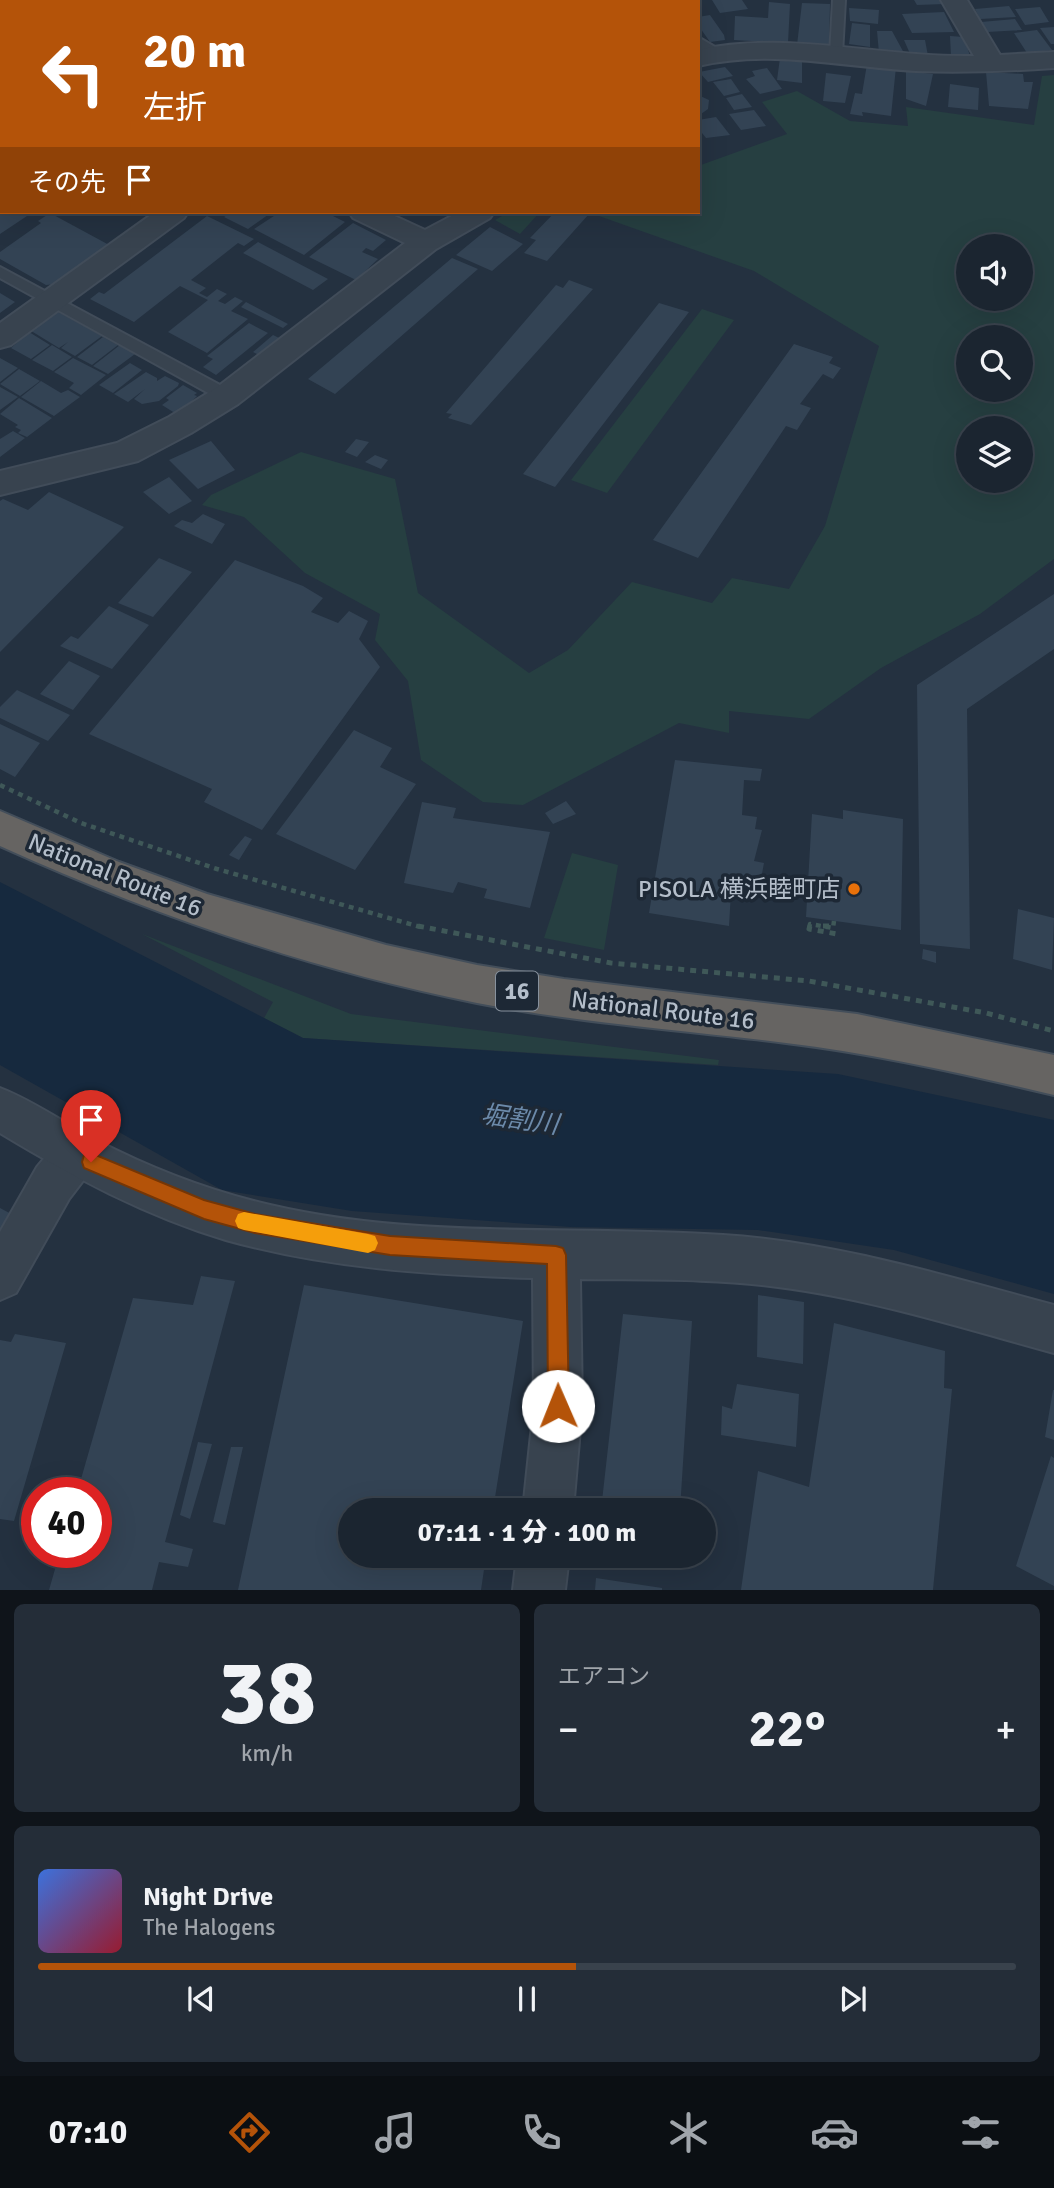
<!DOCTYPE html>
<html lang="ja">
<head>
<meta charset="utf-8">
<style>
	:root { --surface:#1b2530; --page:#242d38; --text:#f1f3f6; --muted:#a0a5ab; --line:#39424c; --accent:#b45309 }
	body { margin:0; font-family:Signika,"Noto Sans JP",sans-serif; background:var(--page); color:var(--text); height:100vh; display:flex; flex-direction:column; font-size:26px; white-space:nowrap }
	* { box-sizing:border-box; margin:0 }
	p { font-size:23px; color:var(--muted) }
	.icon { flex:none; width:38px; height:38px; fill:none; stroke:currentColor; stroke-width:2; stroke-linecap:round; stroke-linejoin:round }
	.map { position:relative; height:1590px; overflow:hidden }
	.panel { display:flex; flex-direction:column; gap:14px; padding:14px; background:#0f141a; flex:1 }
	.panel>* { flex:none }
	.top-card { position:absolute; left:0px; top:0px; width:700px; height:214px; box-shadow:0 7px 28px #0002,0 0 0 2px var(--line); background:#b45309; color:#fff; overflow:hidden }
	.tools { position:absolute; left:956px; top:234px; display:grid; gap:14px }
	.tools a { display:grid; place-items:center; width:77px; height:77px; border-radius:50%; background:var(--surface); box-shadow:0 7px 28px #0002,0 0 0 2px var(--line); font-size:35px }
	.speed { position:absolute; left:21px; top:1477px; display:flex; gap:14px; font-size:35px; font-weight:700; text-align:center }
	.speed>* { display:grid; place-content:center; width:91px; height:91px; border-radius:50%; background:var(--surface); box-shadow:0 7px 28px #0002,0 0 0 2px var(--line); line-height:1 }
	.speed .limit { border:10px solid #d22; background:#fff; color:#111 }
	.pin { position:absolute; display:grid; place-items:center; width:60px; height:60px; color:#fff; margin:-72px -30px; border-radius:50% 50% 50% 0; rotate:-45deg; box-shadow:0 0 7px #0007 }
	.pin .icon { rotate:45deg }
	.me { position:absolute; width:77px; margin:-38px; rotate:359deg; stroke-linejoin:round; filter:drop-shadow(0 0 5px #0008) }
	.turn { display:flex; align-items:center; gap:24px; height:147px; padding:0 28px; font-size:32px }
	.turn .icon { width:91px; height:91px; stroke-width:2.5 }
	.turn b { display:block; font-size:49px; line-height:60px }
	.then { display:flex; align-items:center; height:66px; padding:0 28px; background:#0003; gap:14px; font-size:26px }
	.big { font-size:52px; font-weight:800; line-height:1.1 }
	.panel .tile { flex:1; display:flex; flex-direction:column; justify-content:center; gap:10px; min-width:0; padding:0 24px; border-radius:10px; background:var(--page) }
	.panel .dial { align-items:center; gap:0 }
	.dial b { font-size:91px; line-height:1 }
	.song { display:flex; align-items:center; gap:21px }
	.cover { width:84px; height:84px; border-radius:10px; background:linear-gradient(135deg,hsl(220 70% 55%),hsl(350 70% 35%)) }
	.played { height:7px; border-radius:4px; background:linear-gradient(90deg,var(--accent) 55%,var(--line) 55%) }
	.keys { display:flex; justify-content:space-around; direction:ltr }
	.heat { display:flex; justify-content:space-between; align-items:center; font-size:38px; direction:ltr }
	.panel .tiles { flex:1; display:grid; gap:14px; grid-template-columns:1fr 1fr }
	.tile:last-child { grid-column:span 2 }
	.trip { position:absolute; left:338px; top:1498px; width:378px; height:70px; border-radius:35px; background:var(--surface); box-shadow:0 7px 28px #0002,0 0 0 2px var(--line); font-weight:800; line-height:70px; text-align:center }
	.tabs { display:flex; height:112px; justify-content:space-around; align-items:center; background:#0b0f13; color:var(--muted) }
	.tabs .icon { width:49px; height:49px }
	.tabs .active { color:var(--accent) }
	.tabs b { font-size:32px; color:var(--text) }
	.map>svg:first-child { display:block }
	.green { fill:#263f41; fill-rule:evenodd }
	.water { fill:#16293e }
	.building { fill:#334354 }
	.lines { fill:none; stroke-linecap:round; stroke-linejoin:round }
	.service-casing { stroke:#414c59; stroke-width:4 }
	.minor-casing { stroke:#414c59; stroke-width:4 }
	.tertiary-casing { stroke:#414c59; stroke-width:4 }
	.trunk-casing { stroke:#434e5a; stroke-width:4 }
	.path-far1 { stroke:#3f5858; stroke-width:4.5; stroke-dasharray:5 5; stroke-linecap:butt }
	.path { stroke:#3f5858; stroke-width:5; stroke-dasharray:6 6; stroke-linecap:butt }
	.service { fill:#38434f; fill-rule:evenodd }
	.minor { fill:#38434f; fill-rule:evenodd }
	.tertiary { fill:#38434f; fill-rule:evenodd }
	.trunk { fill:#666462; fill-rule:evenodd }
	.route { fill:#b45309; stroke:#753606; stroke-width:2 }
	.slow { fill:#f59e0b }
	.food-dot { fill:#e8710a; stroke:#1d2835; stroke-width:2.5 }
	.labels { text-anchor:middle; stroke-width:7; stroke-linejoin:round; paint-order:stroke }
	.shield { fill:#1d2835; stroke:#87919d; stroke-width:2 }
	.shield-label { font-size:23px; font-weight:bold; fill:#b4beca }
	.street-label { font-size:24px; fill:#b4beca; stroke:#1d2835 }
	.poi-label { font-size:24px; fill:#b4beca; stroke:#1d2835; text-anchor:end }
	.water-label { font-size:26px; font-style:italic; fill:#6c8aaa; stroke:#1d2835 }
</style>
</head>
<body>
<div class="map">
<svg width="1054" height="1590" viewBox="0 0 1054 1590">
	<rect width="100%" height="100%" fill="#243140"/>
	<!-- green -->
	<path class="green" d="M 1054,75 L 1054,559 L 980,614 L 881,668 L 809,719 L 729,711 L 729,733 L 679,723 L 523,805 L 483,802 L 421,760 L 408,681 L 375,640 L 380,614 L 305,573 L 244,517 L 202,505 L 211,495 L 301,452 L 395,479 L 418,593 L 529,673 L 568,650 L 632,582 L 712,603 L 732,578 L 789,589 L 825,526 L 879,346 L 754,271 L 599,216 L 605,212 L 698,212 L 698,166 L 787,134 L 762,102 L 797,91 L 850,121 L 908,126 L 906,107 L 1034,125 L 1042,76 ZM 968,247 L 1020,247 L 1020,299 L 968,299 ZM 968,338 L 1020,338 L 1020,390 L 968,390 ZM 968,429 L 1020,429 L 1020,481 L 968,481 Z
		M 509,212 L 540,212 L 520,234 L 495,220 Z
		M 702,309 L 734,320 L 607,493 L 571,480 Z
		M 572,853 L 618,865 L 604,950 L 544,938 Z
		M 142,934 L 351,1014 L 719,1060 L 718,1065 L 303,1038 L 264,1018 L 273,1002 Z"/>
	<!-- water -->
	<path class="water" d="M 0,882 L 303,1038 L 838,1074 L 1054,1120 L 1054,1294 L 894,1250 L 758,1230 L 571,1227 L 352,1211 L 222,1190 L 0,1065 Z"/>
	<!-- building -->
	<path class="building" d="M 712,0 L 742,0 L 748,9 L 720,13 Z
		M 914,0 L 943,0 L 945,4 L 917,5 Z
		M 769,2 L 790,4 L 788,43 L 734,40 L 735,16 L 768,18 Z
		M 802,3 L 830,4 L 829,47 L 797,45 Z
		M 1009,6 L 1016,17 L 980,19 L 975,9 Z
		M 1040,7 L 1049,22 L 1025,25 L 1015,9 Z
		M 849,8 L 879,10 L 878,24 L 850,21 Z
		M 944,12 L 954,32 L 912,33 L 902,14 Z
		M 710,15 L 724,35 L 725,40 L 710,42 L 698,25 L 698,17 Z
		M 1015,19 L 1022,30 L 987,32 L 981,22 Z
		M 852,23 L 870,25 L 870,47 L 849,44 Z
		M 1054,27 L 1054,44 L 1051,44 L 1040,28 Z
		M 1037,30 L 1052,50 L 1027,53 L 1014,33 Z
		M 877,31 L 892,31 L 904,53 L 879,53 Z
		M 950,36 L 964,37 L 970,56 L 951,56 Z
		M 904,40 L 925,40 L 928,56 L 911,56 Z
		M 780,58 L 802,60 L 802,83 L 777,80 Z
		M 867,64 L 896,67 L 891,116 L 862,112 L 863,116 L 850,114 L 855,93 L 862,94 Z
		M 725,67 L 733,76 L 708,82 L 699,72 Z
		M 767,68 L 782,89 L 760,94 L 746,79 L 755,76 L 752,71 Z
		M 906,71 L 933,74 L 926,106 L 906,99 Z
		M 986,72 L 1023,74 L 1024,82 L 1033,82 L 1028,109 L 989,106 Z
		M 826,73 L 851,76 L 845,103 L 823,101 Z
		M 731,79 L 740,92 L 724,96 L 713,82 Z
		M 950,84 L 979,88 L 978,110 L 948,107 Z
		M 742,94 L 752,107 L 734,110 L 726,98 Z
		M 698,95 L 709,100 L 708,109 L 701,114 L 698,113 Z
		M 754,110 L 766,126 L 741,130 L 729,114 Z
		M 716,117 L 730,135 L 706,138 L 698,128 L 698,120 Z
		M 0,212 L 18,212 L 27,216 L 0,234 Z
		M 231,212 L 272,212 L 248,229 L 224,217 Z
		M 280,212 L 325,212 L 345,222 L 304,255 L 254,229 Z
		M 555,212 L 589,214 L 547,261 L 524,253 L 536,240 L 530,238 Z
		M 50,213 L 111,246 L 57,284 L 46,285 L 0,259 L 0,252 L 41,223 L 38,221 Z
		M 207,216 L 254,239 L 244,246 L 238,243 L 191,280 L 206,288 L 199,293 L 207,297 L 217,289 L 227,294 L 218,301 L 225,304 L 235,297 L 243,301 L 231,311 L 248,319 L 207,353 L 168,332 L 208,300 L 180,286 L 134,322 L 90,299 L 99,292 L 104,294 Z
		M 353,223 L 386,240 L 373,251 L 366,248 L 362,252 L 378,259 L 356,280 L 309,257 Z
		M 490,227 L 523,244 L 492,271 L 456,255 Z
		M 258,242 L 328,279 L 313,290 L 243,253 Z
		M 452,258 L 478,269 L 335,394 L 308,379 Z
		M 569,280 L 593,289 L 471,425 L 448,418 L 452,414 L 446,413 L 556,285 L 563,288 Z
		M 0,293 L 15,302 L 0,313 Z
		M 246,302 L 288,324 L 283,328 L 241,307 Z
		M 659,303 L 689,312 L 555,487 L 523,474 Z
		M 51,312 L 58,312 L 102,336 L 75,356 L 61,348 L 68,342 L 59,348 L 28,329 Z
		M 249,323 L 268,333 L 216,375 L 203,367 L 213,359 L 207,356 Z
		M 29,332 L 50,345 L 31,359 L 11,348 Z
		M 273,335 L 281,339 L 261,356 L 253,352 Z
		M 103,337 L 118,345 L 92,365 L 77,357 Z
		M 794,344 L 833,357 L 829,363 L 841,368 L 833,379 L 823,374 L 800,404 L 811,408 L 797,430 L 786,426 L 698,558 L 653,540 Z
		M 52,345 L 72,357 L 53,371 L 32,360 Z
		M 120,345 L 135,354 L 108,374 L 93,366 Z
		M 0,358 L 18,368 L 0,382 Z
		M 73,358 L 106,375 L 81,395 L 69,388 L 74,383 L 54,372 Z
		M 130,363 L 142,370 L 113,393 L 99,385 Z
		M 19,369 L 40,381 L 20,396 L 0,384 Z
		M 146,372 L 157,378 L 157,381 L 165,376 L 179,383 L 178,386 L 159,401 L 142,404 L 134,399 L 145,389 L 128,402 L 114,394 Z
		M 41,381 L 61,393 L 68,390 L 80,397 L 54,416 L 21,397 Z
		M 183,385 L 197,393 L 194,395 L 197,396 L 178,415 L 162,405 L 169,400 L 166,398 Z
		M 0,387 L 18,397 L 0,410 Z
		M 19,398 L 52,418 L 27,437 L 18,433 L 21,430 L 15,427 L 18,425 L 0,414 Z
		M 13,431 L 25,438 L 0,457 L 0,439 Z
		M 356,439 L 369,442 L 357,457 L 345,452 Z
		M 211,441 L 235,470 L 198,489 L 169,460 Z
		M 375,455 L 388,460 L 381,469 L 365,462 Z
		M 169,477 L 192,501 L 169,514 L 143,492 Z
		M 49,492 L 124,527 L 0,652 L 0,501 L 3,499 L 28,510 Z
		M 203,514 L 225,524 L 212,544 L 174,526 L 182,520 L 192,523 Z
		M 159,558 L 192,572 L 153,617 L 118,603 Z
		M 235,560 L 303,586 L 323,598 L 311,612 L 338,623 L 349,611 L 368,621 L 359,639 L 380,667 L 262,830 L 204,802 L 212,789 L 89,734 Z
		M 1054,594 L 1054,649 L 967,709 L 970,949 L 920,944 L 917,685 Z
		M 109,606 L 149,625 L 112,669 L 60,646 L 71,636 L 78,639 Z
		M 69,661 L 100,676 L 73,710 L 40,694 Z
		M 17,690 L 70,715 L 48,741 L 0,718 L 0,707 Z
		M 0,724 L 40,743 L 15,777 L 0,769 Z
		M 354,730 L 392,748 L 380,767 L 416,784 L 355,870 L 276,834 Z
		M 675,760 L 762,769 L 760,781 L 744,780 L 742,815 L 757,817 L 755,829 L 762,830 L 754,861 L 764,863 L 761,879 L 732,875 L 729,926 L 649,913 Z
		M 566,801 L 576,814 L 553,824 L 545,813 Z
		M 422,802 L 456,808 L 453,818 L 550,832 L 530,908 L 484,898 L 487,889 L 458,882 L 453,893 L 404,883 Z
		M 843,810 L 903,819 L 901,930 L 806,917 L 812,814 L 843,819 Z
		M 245,836 L 252,839 L 239,860 L 229,855 Z
		M 1018,909 L 1054,918 L 1052,970 L 1013,959 Z
		M 923,949 L 936,952 L 936,963 L 922,959 Z
		M 0,1208 L 17,1217 L 0,1248 Z
		M 201,1276 L 235,1281 L 165,1542 L 193,1549 L 188,1567 L 159,1562 L 152,1590 L 49,1590 L 60,1552 L 96,1552 L 96,1493 L 77,1493 L 133,1298 L 193,1305 Z
		M 304,1285 L 523,1321 L 493,1510 L 350,1510 L 350,1556 L 486,1556 L 481,1590 L 238,1590 Z
		M 758,1295 L 804,1302 L 803,1364 L 757,1357 Z
		M 623,1314 L 692,1321 L 680,1510 L 601,1510 Z
		M 834,1323 L 945,1351 L 944,1388 L 952,1389 L 933,1590 L 741,1590 L 758,1471 L 809,1487 Z
		M 15,1334 L 66,1343 L 14,1521 L 0,1519 L 0,1340 L 11,1342 Z
		M 737,1384 L 799,1394 L 796,1447 L 721,1435 L 722,1406 L 732,1409 Z
		M 1053,1390 L 1054,1390 L 1054,1440 L 1045,1437 Z
		M 198,1442 L 212,1444 L 190,1519 L 180,1515 Z
		M 231,1447 L 243,1447 L 225,1525 L 213,1522 Z
		M 1051,1456 L 1054,1458 L 1054,1586 L 1016,1566 Z
		M 643,1556 L 677,1556 L 676,1563 L 642,1557 Z
		M 596,1578 L 662,1588 L 662,1590 L 595,1590 Z"/>
	<g class="lines">
		<!-- service casing -->
		<g class="service-casing">
			<path id="service" d="M 139,0 L 151,0 L 152,2 L 140,2 Z
				M 641,0 L 654,0 L 655,2 L 642,2 Z
				M 833,0 L 845,0 L 842,55 L 836,59 L 830,55 Z
				M 698,37 L 720,50 L 720,56 L 710,56 L 698,47 Z
				M 0,267 L 233,392 L 235,396 L 227,401 L 221,400 L 0,278 Z"/>
		</g>
		<!-- minor casing -->
		<g class="minor-casing">
			<path id="minor" d="M 178,0 L 206,0 L 177,2 Z
				M 941,0 L 967,0 L 1000,55 L 1054,52 L 1054,68 C 1008,71 962,73 916,71 C 842,67 772,49 698,66 L 698,50 C 790,30 882,58 974,56 Z
				M 0,30 L 2,30 L 2,46 L 0,46 Z
				M 2,74 L 2,91 L 0,91 L 0,75 Z
				M 155,212 L 188,212 L 184,218 L 11,345 L 0,348 L 0,323 Z
				M 349,212 L 386,212 L 425,230 L 459,212 L 494,212 L 490,218 L 436,249 L 238,404 L 191,433 L 138,461 L 0,495 L 0,471 L 117,443 L 169,417 L 216,388 L 405,243 L 353,218 Z
				M 76,1132 L 92,1139 L 98,1154 L 92,1169 L 69,1199 L 16,1293 L 0,1300 L 0,1232 L 37,1167 L 60,1139 Z"/>
		</g>
		<!-- tertiary casing -->
		<g class="tertiary-casing">
			<path id="tertiary" d="M 0,1088 C 34,1101 64,1123 96,1140 C 152,1169 209,1191 270,1205 C 419,1240 572,1225 723,1235 C 836,1242 945,1276 1054,1305 L 1054,1353 C 963,1328 872,1299 778,1287 C 712,1278 646,1280 580,1279 L 582,1406 L 573,1510 L 523,1510 L 534,1406 L 533,1278 C 430,1275 326,1268 226,1240 C 146,1216 71,1176 0,1133 Z
				M 517,1556 L 569,1556 L 565,1590 L 513,1590 Z"/>
		</g>
		<!-- trunk casing -->
		<g class="trunk-casing">
			<path id="trunk" d="M 0,811 L 119,862 L 207,894 L 386,945 L 477,965 L 564,979 L 857,1014 L 1054,1055 L 1054,1095 C 965,1074 876,1054 786,1043 C 683,1030 579,1023 477,1003 C 312,970 153,915 0,846 Z"/>
		</g>
		<!-- path-far1 -->
		<path class="path-far1" d="M 0,785 L 81,823 L 217,869 L 424,928
			M 809,928 L 810,924 L 833,928 L 834,921"/>
		<!-- path -->
		<path class="path" d="M 418,926 L 611,963 L 809,981 L 986,1013 L 1054,1031
			M 810,926 L 809,929 L 837,934
			M 823,926 L 833,926"/>
		<!-- service -->
		<use href="#service" class="service"/>
		<!-- minor -->
		<use href="#minor" class="minor"/>
		<!-- tertiary -->
		<use href="#tertiary" class="tertiary"/>
		<!-- trunk -->
		<use href="#trunk" class="trunk"/>
	</g>
	<!-- route -->
	<path class="route" d="M 91,1153 L 204,1200 L 255,1214 L 390,1236 L 556,1246 L 563,1248 L 566,1255 L 569,1406 L 566,1413 L 558,1416 L 551,1413 L 548,1406 L 547,1264 L 390,1255 L 255,1233 L 204,1219 L 84,1168 L 82,1162 L 84,1155 Z"/>
	<!-- slow -->
	<path class="slow" d="M 244,1212 L 368,1234 L 375,1236 L 378,1243 L 375,1250 L 368,1253 L 244,1230 L 238,1228 L 235,1221 L 238,1214 Z"/>
	<!-- markers -->
	<circle class="food-dot" cx="854" cy="889" r="7"/>
	<g class="labels">
		<!-- shield labels -->
		<rect class="shield" x="496" y="971.5" width="42" height="39" rx="5"/>
		<g class="shield-label">
			<text x="517" y="999">16</text>
		</g>
		<!-- street labels -->
		<g class="street-label">
			<text transform="translate(115 875) rotate(22)" y="8">National Route 16</text>
			<text transform="translate(663 1010) rotate(7)" y="8">National Route 16</text>
		</g>
		<!-- poi labels -->
		<g class="poi-label">
			<text x="840" y="897">PISOLA 横浜睦町店</text>
		</g>
		<!-- water labels -->
		<g class="water-label">
			<text transform="translate(520 1119) rotate(8)" y="9">堀割川</text>
		</g>
	</g>
</svg>
<div class="tools">
<a><svg class="icon" aria-label="sound" viewBox="0 0 24 24"><path d="M4 9h4l5-4v14l-5-4H4zM17 9q2 3 0 6"/></svg></a>
<a><svg class="icon" aria-label="search" viewBox="0 0 24 24"><circle cx="10" cy="10" r="6"/><path d="M15 15l6 6"/></svg></a>
<a><svg class="icon" aria-label="layers" viewBox="0 0 24 24"><path d="M12 4l9 5-9 5-9-5zM3 14l9 5 9-5"/></svg></a>
</div>
<div class="speed"><div class="limit">40</div></div>
<div class="pin" style="left:91px;top:1162px;background:#d93025"><svg class="icon" aria-label="arrive" viewBox="0 0 24 24"><path d="M6 21V4h12l-3 4 3 4H6"/></svg></div>
<svg class="me" style="left:558px;top:1406px" viewBox="-20 -20 40 40"><circle r="19" fill="#fff"/><path d="M0-13L10 11 0 6-10 11z" fill="#b45309"/></svg>
<div class="trip">07:11 · 1 分 · 100 m</div>
<div class="top-card">
<div class="turn"><svg class="icon" aria-label="left" viewBox="0 0 24 24"><path d="M17 20v-9H6M10 6l-5 5 5 5"/></svg><div><b>20 m</b>左折</div></div>
<div class="then">その先<svg class="icon" aria-label="arrive" viewBox="0 0 24 24"><path d="M6 21V4h12l-3 4 3 4H6"/></svg></div>
</div>
</div>
<section class="panel">
<div class="tiles">
<div class="tile dial"><b>38</b><p>km/h</p></div>
<div class="tile"><p>エアコン</p>
<div class="heat"><a>−</a><b class="big">22°</b><a>+</a></div>
</div>
<div class="tile">
<div class="song"><i class="cover"></i><div><b>Night Drive</b><p>The Halogens</p></div></div>
<div class="played"></div>
<div class="keys"><svg class="icon" aria-label="previous" viewBox="0 0 24 24"><path d="M18 5L8 12l10 7zM5 5v14"/></svg><svg class="icon" aria-label="pause" viewBox="0 0 24 24"><path d="M8 5v14M16 5v14"/></svg><svg class="icon" aria-label="next" viewBox="0 0 24 24"><path d="M6 5l10 7-10 7zM19 5v14"/></svg></div>
</div>
</div>
</section>
<nav class="tabs">
<b>07:10</b>
<svg class="icon active" aria-label="directions" viewBox="0 0 24 24"><path d="M12 3l9 9-9 9-9-9zM9 14v-3h6M13 9l2 2-2 2"/></svg>
<svg class="icon" aria-label="music" viewBox="0 0 24 24"><path d="M9 18V5l10-2v13"/><circle cx="6" cy="18" r="3"/><circle cx="16" cy="16" r="3"/></svg>
<svg class="icon" aria-label="phone" viewBox="0 0 24 24"><path d="M5 4h4l2 5-3 2q2 4 5 5l2-3 5 2v4C11 20 4 13 5 4z"/></svg>
<svg class="icon" aria-label="climate" viewBox="0 0 24 24"><path d="M12 3v18M4 7l16 10M4 17L20 7"/></svg>
<svg class="icon" aria-label="car" viewBox="0 0 24 24"><path d="M5 17H2v-5l4-1 3-4h7l3 4 3 1v5h-3M9 17h6M6 11h13"/><circle cx="7" cy="17" r="2"/><circle cx="17" cy="17" r="2"/></svg>
<svg class="icon" aria-label="filters" viewBox="0 0 24 24"><path d="M4 7h16M4 17h16"/><circle cx="9" cy="7" r="2"/><circle cx="15" cy="17" r="2"/></svg>
</nav>
</body>
</html>
